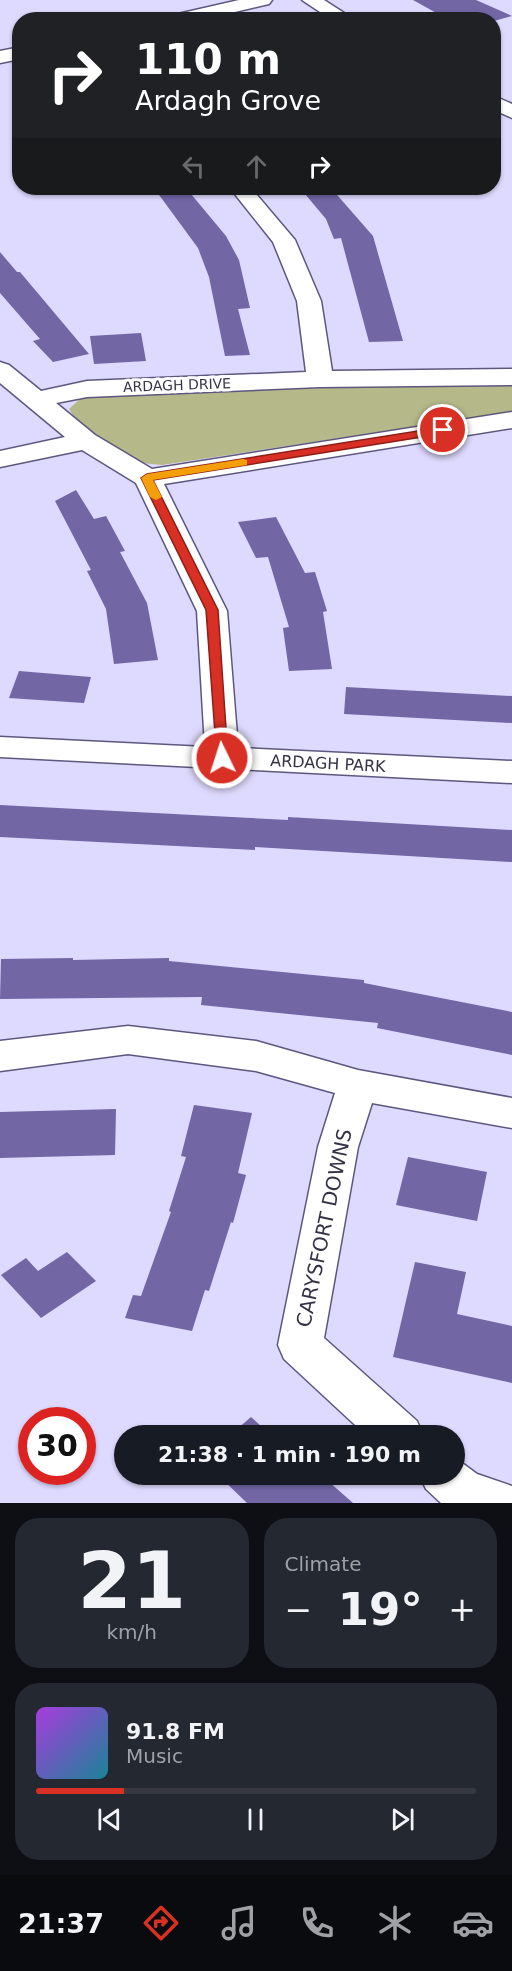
<!DOCTYPE html>
<html lang="en">
<head>
<meta charset="utf-8">
<style>
	:root { --surface:#171b24; --page:#242831; --text:#f1f3f6; --muted:#9ea1a6; --line:#363941; --accent:#d93025 }
	body { margin:0; font-family:"DejaVu Sans",sans-serif; background:var(--page); color:var(--text); height:100vh; display:flex; flex-direction:column; font-size:22px; white-space:nowrap }
	* { box-sizing:border-box; margin:0 }
	p { font-size:20px; color:var(--muted) }
	.icon { flex:none; width:33px; height:33px; fill:none; stroke:currentColor; stroke-width:2; stroke-linecap:round; stroke-linejoin:round }
	.map { position:relative; height:1503px; overflow:hidden }
	.drawer { display:flex; flex-direction:column; gap:15px; padding:15px; background:#0d0f14; flex:1 }
	.drawer>* { flex:none }
	.top-card { position:absolute; left:12px; top:12px; width:489px; height:183px; border-radius:24px; box-shadow:0 2px 4px #0004; background:#202124; color:#fff; overflow:hidden }
	.speed { position:absolute; left:18px; top:1407px; display:flex; gap:12px; font-size:30px; font-weight:700; text-align:center }
	.speed>* { display:grid; place-content:center; width:78px; height:78px; border-radius:50%; background:var(--surface); box-shadow:0 2px 4px #0004; line-height:1 }
	.speed .limit { border:9px solid #d22; background:#fff; color:#111 }
	.pin { position:absolute; display:grid; place-items:center; width:51px; height:51px; color:#fff; margin:-26px; border:3px solid #fff; border-radius:50%; box-shadow:0 2px 6px #0007 }
	.me { position:absolute; width:66px; margin:-33px; rotate:356deg; stroke-linejoin:round; filter:drop-shadow(0 0 4px #0008) }
	.turn { display:flex; align-items:center; gap:21px; height:126px; padding:0 24px; font-size:27px }
	.turn .icon { width:78px; height:78px; stroke-width:2.5 }
	.turn b { display:block; font-size:42px; line-height:51px }
	.lanes { display:flex; align-items:center; height:57px; padding:0 24px; background:#0003; justify-content:center; gap:30px; direction:ltr }
	.lanes .off { opacity:.35 }
	.big { font-size:45px; font-weight:700; line-height:1.1 }
	.drawer .card { flex:1; display:flex; flex-direction:column; justify-content:center; gap:9px; min-width:0; padding:0 21px; border-radius:24px; background:var(--page) }
	.drawer .dial { align-items:center; gap:0 }
	.dial b { font-size:78px; line-height:1 }
	.song { display:flex; align-items:center; gap:18px }
	.cover { width:72px; height:72px; border-radius:9px; background:linear-gradient(135deg,hsl(280 70% 55%),hsl(190 70% 35%)) }
	.played { height:6px; border-radius:3px; background:linear-gradient(90deg,var(--accent) 20%,var(--line) 20%) }
	.keys { display:flex; justify-content:space-around; direction:ltr }
	.heat { display:flex; justify-content:space-between; align-items:center; font-size:33px; direction:ltr }
	.drawer .tiles { flex:1; display:grid; gap:15px; grid-template-columns:1fr 1fr }
	.card:last-child { grid-column:span 2 }
	.trip { position:absolute; left:114px; top:1425px; width:351px; height:60px; border-radius:30px; background:var(--surface); box-shadow:0 2px 4px #0004; font-weight:700; line-height:60px; text-align:center }
	.tabs { display:flex; height:96px; justify-content:space-around; align-items:center; background:#090b0e; color:var(--muted) }
	.tabs .icon { width:42px; height:42px }
	.tabs .selected { color:var(--accent) }
	.tabs b { font-size:27px; color:var(--text) }
	.map>svg:first-child { display:block }
	.green { fill:#b5b889 }
	.building { fill:#7266a5 }
	.lines { fill:none; stroke-linecap:round; stroke-linejoin:round }
	.minor-casing { stroke:#5d577f; stroke-width:3 }
	.major-casing { stroke:#5d577f; stroke-width:3 }
	.minor { fill:#fff; fill-rule:evenodd }
	.major { fill:#fff; fill-rule:evenodd }
	.route { fill:#d93025; stroke:#8d1f18; stroke-width:1.5 }
	.slow { fill:#f59e0b }
	.labels { text-anchor:middle; stroke-width:6; stroke-linejoin:round; paint-order:stroke }
	.far-street-label { font-size:14px; fill:#363346; stroke:#fff }
	.street-label { font-size:16px; fill:#363346; stroke:#fff }
	.near-street-label { font-size:20px; fill:#363346; stroke:#fff }
</style>
</head>
<body>
<div class="map">
<svg width="512" height="1503" viewBox="0 0 512 1503">
	<rect width="100%" height="100%" fill="#ded9fe"/>
	<!-- green -->
	<path class="green" d="M 512,383 L 512,412 L 162,465 L 142,463 L 125,457 L 76,420 L 69,409 L 81,398 L 107,394 Z"/>
	<!-- building -->
	<path class="building" d="M 413,0 L 476,0 L 512,16 L 494,21 L 449,20 Z
		M 154,188 L 186,188 L 226,236 L 239,260 L 250,308 L 238,309 L 250,355 L 225,356 L 209,277 L 198,248 Z
		M 300,188 L 331,188 L 373,236 L 403,341 L 369,342 L 341,238 L 334,239 L 326,219 Z
		M 0,252 L 17,272 L 20,272 L 89,354 L 53,362 L 33,341 L 40,339 L 0,293 Z
		M 141,333 L 146,361 L 94,364 L 90,336 Z
		M 76,490 L 94,519 L 106,516 L 125,551 L 120,552 L 147,603 L 158,660 L 114,664 L 106,609 L 87,571 L 91,570 L 55,501 Z
		M 276,517 L 305,573 L 315,572 L 327,611 L 323,612 L 332,669 L 289,671 L 283,628 L 289,627 L 268,557 L 256,558 L 238,522 Z
		M 19,671 L 91,677 L 84,703 L 9,698 Z
		M 346,687 L 512,696 L 512,723 L 344,714 Z
		M 0,805 L 288,820 L 288,817 L 512,830 L 512,862 L 255,847 L 255,850 L 0,837 Z
		M 73,958 L 73,960 L 169,958 L 169,961 L 364,980 L 364,983 L 512,1012 L 512,1055 L 377,1028 L 378,1023 L 201,1005 L 202,997 L 0,999 L 1,959 Z
		M 194,1105 L 252,1113 L 238,1173 L 246,1175 L 233,1223 L 231,1222 L 209,1291 L 205,1290 L 192,1331 L 125,1318 L 133,1295 L 141,1296 L 171,1212 L 169,1211 L 186,1157 L 181,1156 Z
		M 116,1109 L 115,1155 L 0,1158 L 0,1112 Z
		M 408,1157 L 487,1172 L 477,1221 L 396,1205 Z
		M 67,1252 L 96,1281 L 41,1318 L 1,1275 L 26,1258 L 38,1271 Z
		M 415,1262 L 466,1272 L 457,1314 L 512,1326 L 512,1383 L 393,1357 Z
		M 251,1417 L 272,1436 L 229,1436 Z
		M 217,1474 L 320,1474 L 353,1503 L 247,1503 Z"/>
	<g class="lines">
		<!-- minor casing -->
		<g class="minor-casing">
			<path id="minor" d="M 302,0 L 324,0 L 355,20 L 332,20 Z
				M 494,96 L 512,104 L 512,118 L 494,110 Z
				M 230,188 L 251,188 L 295,240 L 321,301 L 332,371 L 512,369 L 512,385 L 320,387 L 87,397 L 56,403 L 95,435 L 152,469 L 512,412 L 512,428 L 164,484 L 227,611 L 238,748 L 512,761 L 512,783 L 0,757 L 0,737 L 205,747 L 197,611 L 136,483 L 82,450 L 0,467 L 0,451 L 65,437 L 0,383 L 0,362 L 9,365 L 41,391 L 87,381 L 306,372 L 297,301 L 273,242 Z
				M 128,1026 L 256,1041 L 358,1070 L 512,1098 L 512,1128 L 372,1103 L 358,1147 L 324,1338 L 417,1421 L 423,1436 L 367,1436 L 284,1359 L 278,1345 L 318,1147 L 335,1093 L 256,1071 L 128,1054 L 0,1071 L 0,1041 Z
				M 454,1457 L 477,1474 L 512,1486 L 512,1503 L 441,1503 L 426,1489 L 419,1474 L 454,1474 Z"/>
		</g>
		<!-- major casing -->
		<g class="major-casing">
			<path id="major" d="M 239,0 L 272,0 L 269,4 L 201,20 L 166,20 L 169,16 Z
				M 20,47 L 20,59 L 0,63 L 0,51 Z"/>
		</g>
		<!-- minor -->
		<use href="#minor" class="minor"/>
		<!-- major -->
		<use href="#major" class="major"/>
	</g>
	<!-- route -->
	<path class="route" d="M 443,427 L 449,430 L 447,433 L 153,480 L 218,610 L 228,758 L 222,762 L 217,761 L 206,610 L 141,478 L 147,474 Z"/>
	<!-- slow -->
	<path class="slow" d="M 243,459 L 247,460 L 247,465 L 153,480 L 162,497 L 156,500 L 150,497 L 141,478 L 147,474 Z"/>
	<g class="labels">
		<!-- far-street labels -->
		<g class="far-street-label">
			<text transform="translate(177 385) rotate(-2)" y="5">ARDAGH DRIVE</text>
		</g>
		<!-- street labels -->
		<g class="street-label">
			<text transform="translate(328 763) rotate(3)" y="6">ARDAGH PARK</text>
		</g>
		<!-- near-street labels -->
		<g class="near-street-label">
			<text transform="translate(324 1228) rotate(-78)" y="7">CARYSFORT DOWNS</text>
		</g>
	</g>
</svg>
<div class="speed"><div class="limit">30</div></div>
<div class="pin" style="left:443px;top:430px;background:#d93025"><svg class="icon" aria-label="arrive" viewBox="0 0 24 24"><path d="M6 21V4h12l-3 4 3 4H6"/></svg></div>
<svg class="me" style="left:222px;top:758px" viewBox="-20 -20 40 40"><circle r="17" fill="#d93025" stroke="#fff" stroke-width="3"/><path d="M0-11L8 9 0 5-8 9z" fill="#fff"/></svg>
<div class="trip">21:38 · 1 min · 190 m</div>
<div class="top-card">
<div class="turn"><svg class="icon" aria-label="right" viewBox="0 0 24 24"><path d="M7 20v-9h11M14 6l5 5-5 5"/></svg><div><b>110 m</b>Ardagh Grove</div></div>
<div class="lanes"><svg class="icon off" aria-label="left" viewBox="0 0 24 24"><path d="M17 20v-9H6M10 6l-5 5 5 5"/></svg><svg class="icon off" aria-label="ahead" viewBox="0 0 24 24"><path d="M12 20V5M6 11l6-6 6 6"/></svg><svg class="icon" aria-label="right" viewBox="0 0 24 24"><path d="M7 20v-9h11M14 6l5 5-5 5"/></svg></div>
</div>
</div>
<section class="drawer">
<div class="tiles">
<div class="card dial"><b>21</b><p>km/h</p></div>
<div class="card"><p>Climate</p>
<div class="heat"><a>−</a><b class="big">19°</b><a>+</a></div>
</div>
<div class="card">
<div class="song"><i class="cover"></i><div><b>91.8 FM</b><p>Music</p></div></div>
<div class="played"></div>
<div class="keys"><svg class="icon" aria-label="previous" viewBox="0 0 24 24"><path d="M18 5L8 12l10 7zM5 5v14"/></svg><svg class="icon" aria-label="pause" viewBox="0 0 24 24"><path d="M8 5v14M16 5v14"/></svg><svg class="icon" aria-label="next" viewBox="0 0 24 24"><path d="M6 5l10 7-10 7zM19 5v14"/></svg></div>
</div>
</div>
</section>
<nav class="tabs">
<b>21:37</b>
<svg class="icon selected" aria-label="directions" viewBox="0 0 24 24"><path d="M12 3l9 9-9 9-9-9zM9 14v-3h6M13 9l2 2-2 2"/></svg>
<svg class="icon" aria-label="music" viewBox="0 0 24 24"><path d="M9 18V5l10-2v13"/><circle cx="6" cy="18" r="3"/><circle cx="16" cy="16" r="3"/></svg>
<svg class="icon" aria-label="phone" viewBox="0 0 24 24"><path d="M5 4h4l2 5-3 2q2 4 5 5l2-3 5 2v4C11 20 4 13 5 4z"/></svg>
<svg class="icon" aria-label="climate" viewBox="0 0 24 24"><path d="M12 3v18M4 7l16 10M4 17L20 7"/></svg>
<svg class="icon" aria-label="car" viewBox="0 0 24 24"><path d="M5 17H2v-5l4-1 3-4h7l3 4 3 1v5h-3M9 17h6M6 11h13"/><circle cx="7" cy="17" r="2"/><circle cx="17" cy="17" r="2"/></svg>
</nav>
</body>
</html>
